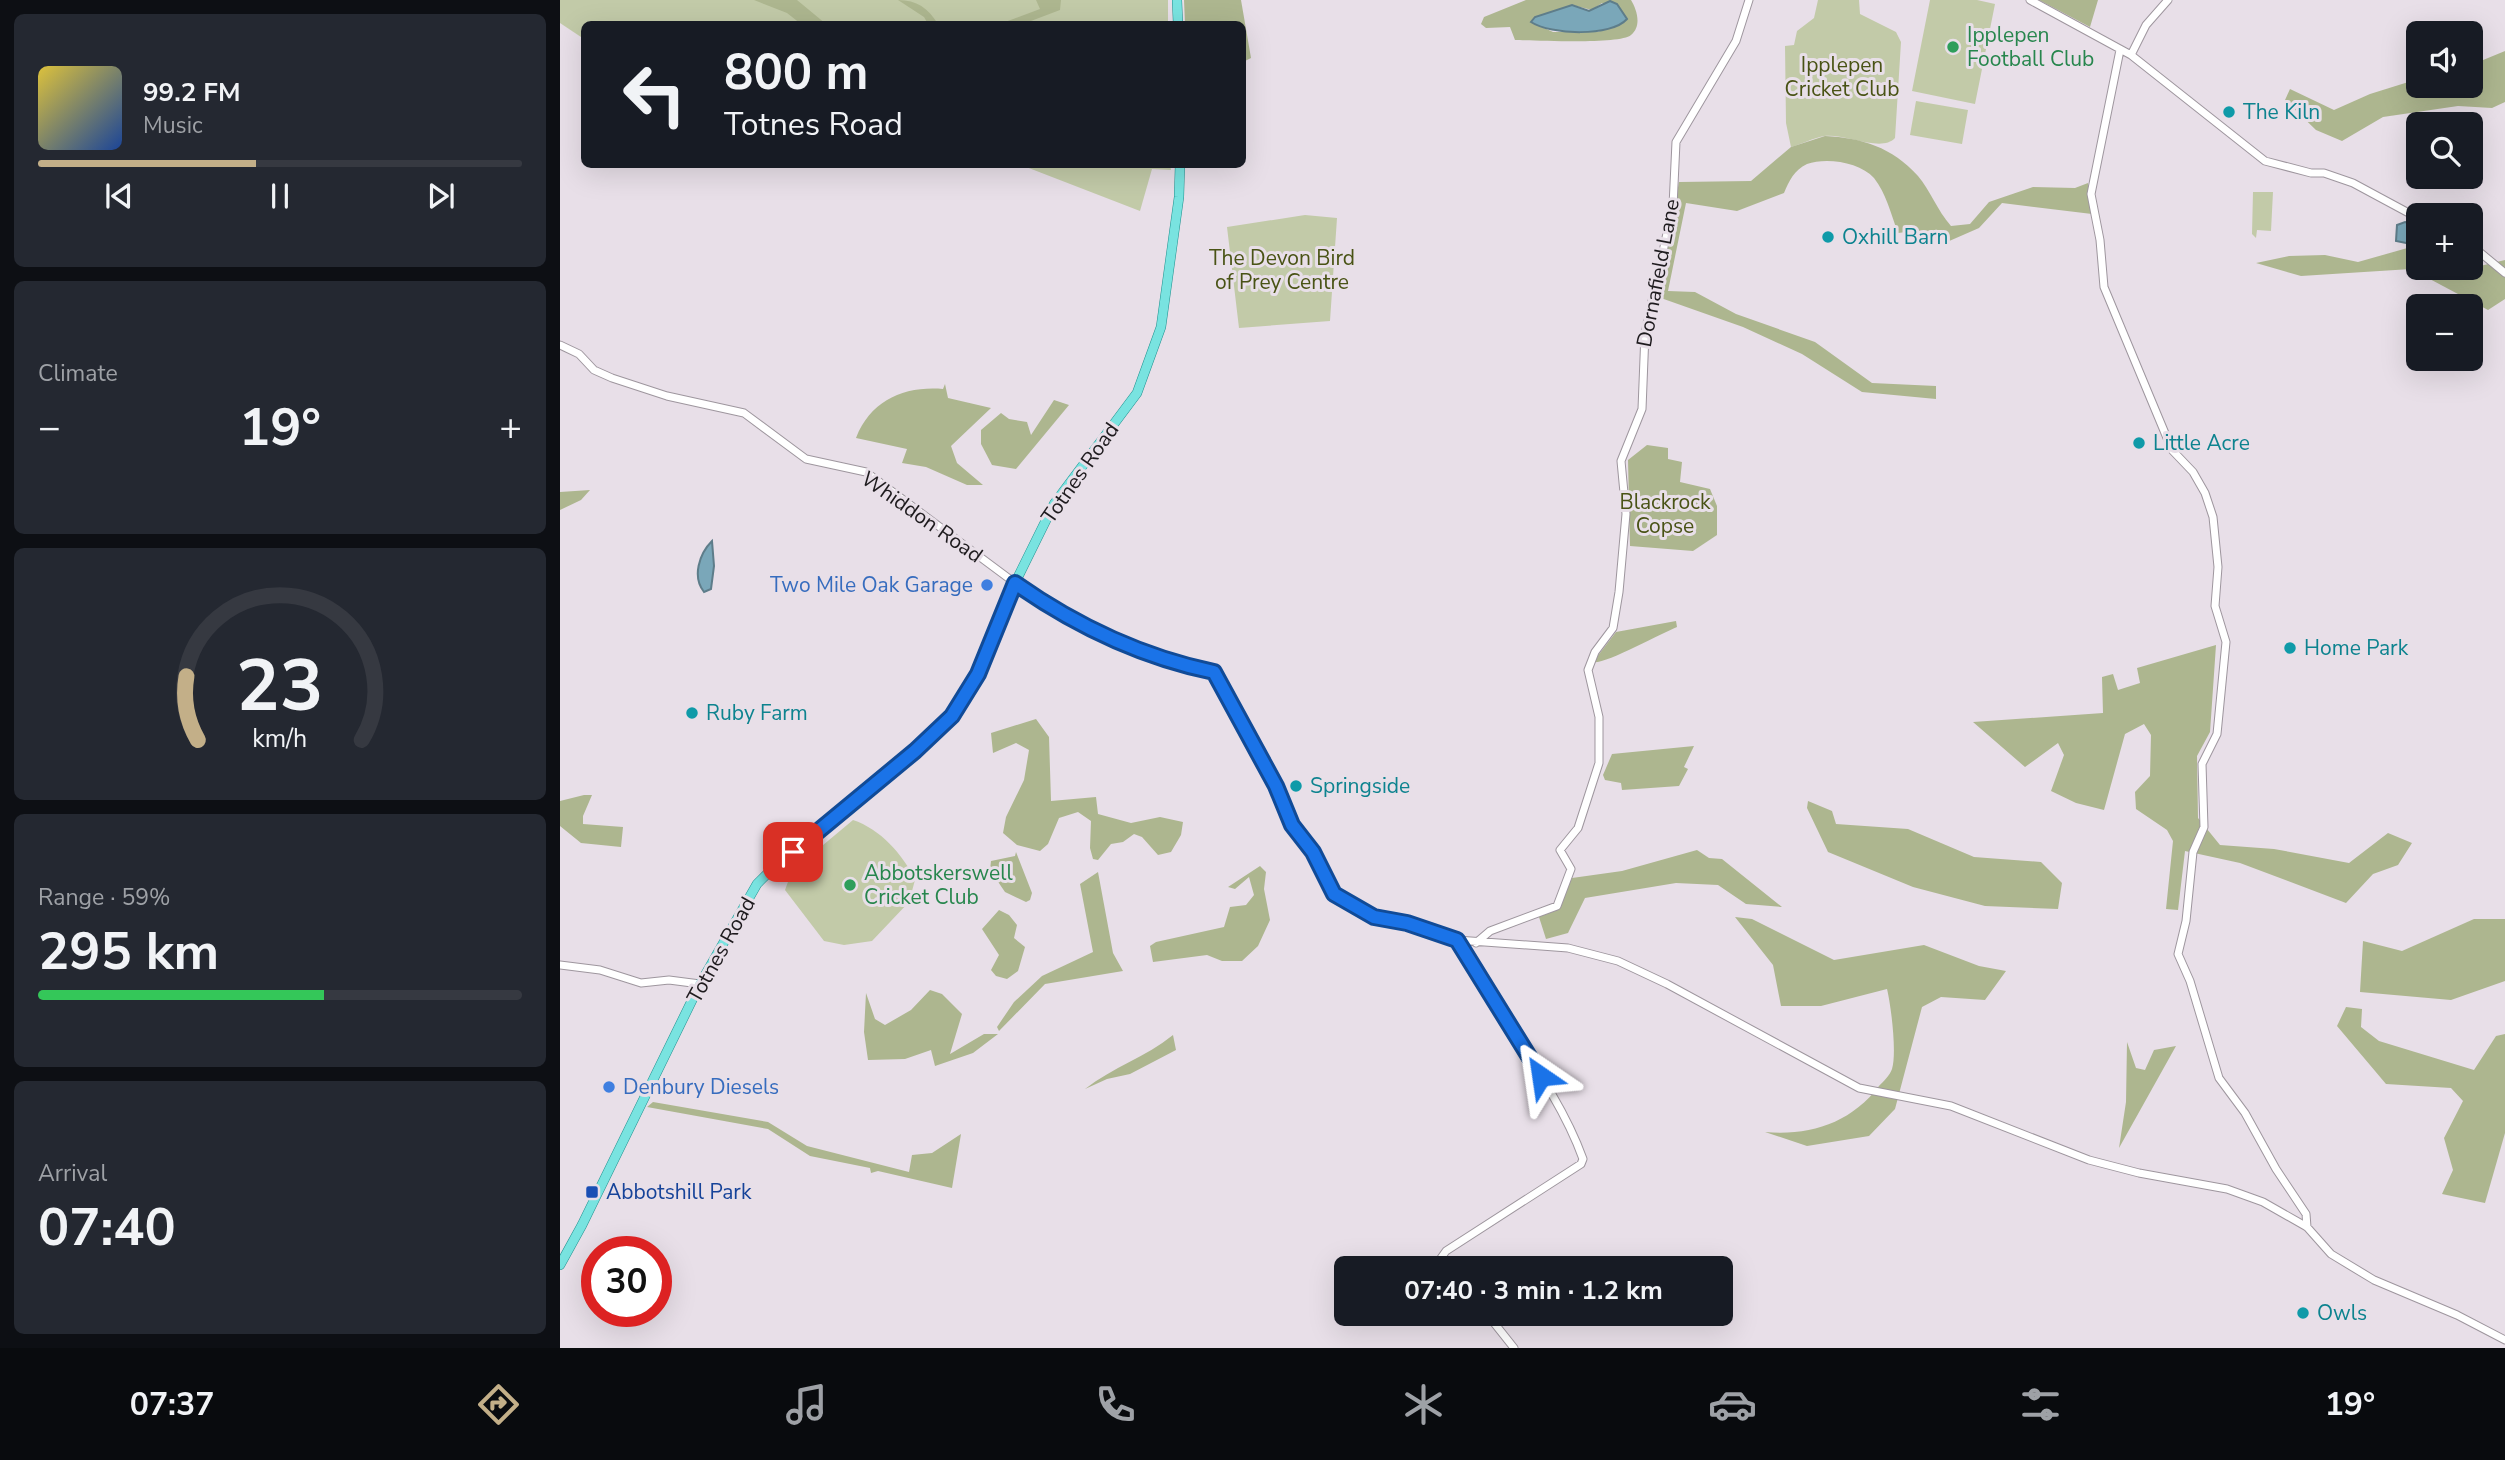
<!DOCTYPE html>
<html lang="en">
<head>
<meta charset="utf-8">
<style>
	:root { --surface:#171b24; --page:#242831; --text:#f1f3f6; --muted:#9ea1a6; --line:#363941; --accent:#c3af88 }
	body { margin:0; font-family:"Nunito Sans",sans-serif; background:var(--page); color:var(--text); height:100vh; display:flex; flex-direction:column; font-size:26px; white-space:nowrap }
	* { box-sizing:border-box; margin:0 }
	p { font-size:23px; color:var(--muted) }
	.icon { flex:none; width:38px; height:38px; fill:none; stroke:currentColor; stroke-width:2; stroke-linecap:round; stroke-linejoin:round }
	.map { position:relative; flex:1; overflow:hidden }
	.side { display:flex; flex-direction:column; gap:14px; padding:14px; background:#0d0f14; width:560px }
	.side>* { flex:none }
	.guide { position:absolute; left:21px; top:21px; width:665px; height:147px; border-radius:10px; box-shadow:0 7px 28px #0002; background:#171b24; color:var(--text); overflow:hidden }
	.buttons { position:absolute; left:1846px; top:21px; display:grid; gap:14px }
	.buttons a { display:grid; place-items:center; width:77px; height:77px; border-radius:10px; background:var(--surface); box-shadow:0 7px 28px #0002; font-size:35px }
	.speed { position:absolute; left:21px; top:1236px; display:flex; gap:14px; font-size:35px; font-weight:700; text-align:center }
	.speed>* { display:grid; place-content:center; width:91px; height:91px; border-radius:50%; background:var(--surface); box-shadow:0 7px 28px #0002; line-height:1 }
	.speed .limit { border:10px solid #d22; background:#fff; color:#111 }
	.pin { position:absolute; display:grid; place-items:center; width:60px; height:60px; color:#fff; margin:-30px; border-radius:14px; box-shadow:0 4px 10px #0006 }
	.me { position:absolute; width:77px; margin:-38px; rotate:328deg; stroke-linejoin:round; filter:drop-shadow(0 0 5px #0008) }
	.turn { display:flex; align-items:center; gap:24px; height:147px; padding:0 28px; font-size:32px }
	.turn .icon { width:91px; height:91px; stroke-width:2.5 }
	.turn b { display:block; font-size:49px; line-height:60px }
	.big { font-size:52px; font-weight:700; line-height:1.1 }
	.side .widget { flex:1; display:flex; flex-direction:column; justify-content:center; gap:10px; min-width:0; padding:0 24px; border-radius:10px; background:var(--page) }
	.side .dial { align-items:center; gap:0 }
	.dial svg { height:182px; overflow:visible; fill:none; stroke:var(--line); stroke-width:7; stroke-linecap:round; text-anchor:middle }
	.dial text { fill:var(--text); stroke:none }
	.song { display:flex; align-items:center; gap:21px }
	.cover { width:84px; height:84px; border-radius:10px; background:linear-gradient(135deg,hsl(50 70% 55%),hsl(220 70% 35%)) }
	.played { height:7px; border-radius:4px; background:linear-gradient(90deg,var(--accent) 45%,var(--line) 45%) }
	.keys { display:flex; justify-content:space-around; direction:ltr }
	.heat { display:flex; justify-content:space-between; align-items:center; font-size:38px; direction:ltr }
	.charge { height:10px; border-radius:5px; background:linear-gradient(90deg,#34c759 59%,var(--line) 0) }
	.trip { position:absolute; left:774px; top:1256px; width:399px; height:70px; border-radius:10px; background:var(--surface); box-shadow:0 7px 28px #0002; font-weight:700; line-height:70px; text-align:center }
	.menu { display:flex; height:112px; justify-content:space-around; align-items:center; background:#090b0e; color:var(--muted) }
	.menu .icon { width:49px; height:49px }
	.menu .on { color:var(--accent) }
	.menu b { font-size:32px; color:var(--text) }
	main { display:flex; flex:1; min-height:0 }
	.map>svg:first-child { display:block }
	.green { fill:#c2caa8 }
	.forest { fill:#adb68f; fill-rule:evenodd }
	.water { fill:#7aa7b9; stroke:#5e7d8a; stroke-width:2 }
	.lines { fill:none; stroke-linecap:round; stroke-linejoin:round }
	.minor-casing { stroke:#9e969e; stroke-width:9 }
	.major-casing { stroke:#1f918e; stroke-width:10 }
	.minor { stroke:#fff; stroke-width:7 }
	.major { stroke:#79e3e0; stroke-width:9 }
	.route-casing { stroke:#114b97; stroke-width:18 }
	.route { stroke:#1a73e8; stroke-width:12 }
	.leisure-dot { fill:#2e9e5b; stroke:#e8dfe8; stroke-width:2.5 }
	.culture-dot { fill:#0f9aa8; stroke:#e8dfe8; stroke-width:2.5 }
	.shop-dot { fill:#3f7fe0; stroke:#e8dfe8; stroke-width:2.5 }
	.transit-dot { fill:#1a4fb4; stroke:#e8dfe8; stroke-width:2.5 }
	.labels { text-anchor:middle; stroke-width:6; stroke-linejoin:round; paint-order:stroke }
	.leisure-label { font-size:21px; fill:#27864d; stroke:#e8dfe8; text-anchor:start }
	.park-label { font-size:21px; fill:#495315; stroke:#e8dfe8 }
	.culture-label { font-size:21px; fill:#0d838f; stroke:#e8dfe8; text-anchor:start }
	.street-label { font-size:21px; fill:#1e1b1e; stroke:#e8dfe8 }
	.shop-label { font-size:21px; fill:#366cbe; stroke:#e8dfe8; text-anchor:end }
	.transit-label { font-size:21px; fill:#164399; stroke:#e8dfe8; text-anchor:start }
</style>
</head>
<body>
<main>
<section class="side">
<div class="widget">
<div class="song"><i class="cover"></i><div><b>99.2 FM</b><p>Music</p></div></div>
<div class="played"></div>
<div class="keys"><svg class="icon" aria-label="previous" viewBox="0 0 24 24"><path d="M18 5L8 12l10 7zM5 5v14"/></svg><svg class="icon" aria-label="pause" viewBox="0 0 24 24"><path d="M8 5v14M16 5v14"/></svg><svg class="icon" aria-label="next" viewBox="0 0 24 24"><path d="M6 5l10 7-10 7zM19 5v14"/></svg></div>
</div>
<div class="widget"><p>Climate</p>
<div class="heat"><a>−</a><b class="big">19°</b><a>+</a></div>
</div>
<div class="widget dial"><svg viewBox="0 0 100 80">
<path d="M14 69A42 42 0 1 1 86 69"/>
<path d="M14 69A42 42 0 0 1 9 41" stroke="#c3af88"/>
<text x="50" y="56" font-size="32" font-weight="700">23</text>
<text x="50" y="72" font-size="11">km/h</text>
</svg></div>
<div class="widget"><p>Range · 59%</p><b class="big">295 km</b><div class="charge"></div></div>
<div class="widget"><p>Arrival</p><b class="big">07:40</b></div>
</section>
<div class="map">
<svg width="1945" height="1348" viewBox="0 0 1945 1348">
	<rect width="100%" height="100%" fill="#e8dfe8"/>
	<!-- green -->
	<path class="green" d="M 0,0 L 608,0 L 608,24 L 24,24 L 24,39 L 0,23 Z
		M 1258,0 L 1299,0 L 1300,14 L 1336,32 L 1341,42 L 1335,138 C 1321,153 1286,133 1264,136 C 1253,138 1242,144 1231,147 L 1226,123 L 1225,46 L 1234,45 L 1237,31 L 1254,18 Z
		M 1370,0 L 1417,0 L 1435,4 L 1415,104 L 1352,91 Z
		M 1356,101 L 1408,110 L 1402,144 L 1350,135 Z
		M 610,164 L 611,170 L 592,169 L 580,211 L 461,165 Z
		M 1693,192 L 1713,192 L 1711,231 L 1697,230 L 1696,238 L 1692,234 Z
		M 745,215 L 777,218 L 770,321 L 679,328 L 667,227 Z
		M 293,820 C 320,829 343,854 355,880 L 349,902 L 312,941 L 284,945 L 264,941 L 225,890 L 232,871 Z"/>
	<!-- forest -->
	<path class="forest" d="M 194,0 L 237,0 L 266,24 L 241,24 L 227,13 Z
		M 338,0 C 357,0 368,8 378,24 L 368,24 L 364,17 Z
		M 476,0 L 501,0 L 500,10 L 463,24 L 430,24 L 445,22 L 480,9 Z
		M 624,0 L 681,0 L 691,58 L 683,62 L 682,24 L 625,24 Z
		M 966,0 L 1071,0 C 1077,10 1082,26 1071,35 C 1059,45 975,40 955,40 L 950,27 L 926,28 L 921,24 L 924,17 ZM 1042,3 L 1067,18 L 1038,32 L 993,32 L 971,22 L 975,17 L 1012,5 L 1032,10 Z
		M 1479,0 L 1538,0 L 1530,27 Z
		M 1945,51 L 1945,102 L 1932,108 L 1898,106 L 1823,117 L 1782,141 L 1756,130 L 1725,100 L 1730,89 L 1774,110 L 1810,94 L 1858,79 L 1858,86 L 1911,86 L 1911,65 Z
		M 1265,136 C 1302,138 1332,147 1358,176 C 1370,190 1377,210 1391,226 L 1410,224 L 1429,202 L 1473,187 L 1515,188 L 1528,183 L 1532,214 L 1442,203 L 1419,228 L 1387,242 L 1355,231 L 1338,233 C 1331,214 1326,193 1314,178 C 1300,162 1266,157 1247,164 C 1234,170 1229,181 1224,193 L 1177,211 L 1126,203 L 1108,291 L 1135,292 L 1176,314 L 1255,342 L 1312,383 L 1376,386 L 1376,399 L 1302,392 L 1242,354 L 1183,327 L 1098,297 L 1119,182 L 1191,181 L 1231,147 Z
		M 1858,245 L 1858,268 L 1911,268 L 1911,261 L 1920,266 L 1945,260 L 1945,299 L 1928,310 L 1851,269 L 1741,276 L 1696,263 L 1729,256 L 1765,255 L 1798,262 Z
		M 385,384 L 388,398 L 431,408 L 391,446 L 397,463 L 423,485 L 407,485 L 366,467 L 342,463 L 347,449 L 296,438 C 311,400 344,386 383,389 Z
		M 494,400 L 509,405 L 456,469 L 432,465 L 421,444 L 421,430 L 441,413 L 449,419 L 467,422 L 471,435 Z
		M 1087,445 L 1108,448 L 1108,459 L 1122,462 L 1120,482 L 1150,489 L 1157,506 L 1157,535 L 1133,551 L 1070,546 L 1068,460 Z
		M 30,490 L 21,500 L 0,510 L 0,492 Z
		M 1116,621 L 1117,627 C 1100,634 1044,665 1033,662 L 1056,632 Z
		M 1656,645 L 1650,732 L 1637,756 L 1638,818 L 1660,845 L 1714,849 L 1789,863 L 1828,833 L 1852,843 L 1838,865 L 1813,874 L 1786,903 L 1680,863 L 1625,851 L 1618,910 L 1606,909 L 1613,841 L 1607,830 L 1576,809 L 1575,792 L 1590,776 L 1591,735 L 1584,724 L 1565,734 L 1544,810 L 1516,803 L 1491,791 L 1504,755 L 1498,743 L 1465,767 L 1413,722 L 1543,713 L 1542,677 L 1553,674 L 1558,690 L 1580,683 L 1577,668 Z
		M 476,719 L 489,737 L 491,801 L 536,797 L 538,814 L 571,823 L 600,817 L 623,822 L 621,835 L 611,852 L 598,855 L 582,837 L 574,834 L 563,842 L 551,844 L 538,860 L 533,859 L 530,848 L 531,821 L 518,812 L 499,818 L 488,844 L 480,851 L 457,845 L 443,833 L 446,817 L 464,780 L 469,750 L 456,743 L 433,753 L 431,733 Z
		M 1134,746 L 1124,767 L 1128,769 L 1119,786 L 1062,790 L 1061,783 L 1045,780 L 1043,775 L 1052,754 Z
		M 24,795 L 32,795 L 23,816 L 23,824 L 63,827 L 61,847 L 21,843 L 0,826 L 0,801 Z
		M 1248,801 L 1272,811 L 1276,824 L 1348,829 L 1414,857 L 1481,862 L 1502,883 L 1498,909 L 1425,906 L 1353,887 L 1268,852 L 1247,808 Z
		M 1137,850 L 1149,858 L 1162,859 L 1222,907 L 1186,904 L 1158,885 L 1116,883 L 1025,898 L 1008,933 L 986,939 L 979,917 L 999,905 L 1012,878 L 1062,871 Z
		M 456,852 L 472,893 L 470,900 L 466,902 L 445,892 L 430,870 L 431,861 L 455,856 Z
		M 700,866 L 706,872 L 704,889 L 710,920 L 698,946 L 682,961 L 662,961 L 647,955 L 593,962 L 590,946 L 596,942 L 664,927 L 670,907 L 686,905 L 694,895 L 689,877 L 675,889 L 668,887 Z
		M 538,872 L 553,953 L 563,971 L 485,984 L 439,1031 L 437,1027 L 454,1002 L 482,976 L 533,952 L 520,884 Z
		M 439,910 L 449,915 L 457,925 L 454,938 L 465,947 L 458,971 L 447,979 L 436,976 L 431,970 L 439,955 L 422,929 Z
		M 1175,917 L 1192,919 L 1274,960 L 1364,945 L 1419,966 L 1446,971 L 1425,1000 L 1381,997 L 1362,1007 L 1335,1109 L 1309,1136 L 1247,1146 L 1205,1132 C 1250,1136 1291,1123 1319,1086 C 1323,1082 1330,1075 1332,1069 C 1337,1053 1331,1005 1327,989 L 1261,1006 L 1221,1006 L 1213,965 Z
		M 1914,919 L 1945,919 L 1945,981 L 1891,1000 L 1800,992 L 1803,941 L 1842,951 Z
		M 370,990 L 382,994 L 402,1014 L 390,1054 L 424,1034 L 438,1034 L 413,1053 L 375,1066 L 371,1050 L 345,1059 L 308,1060 L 304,1032 L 306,993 L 315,1019 L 325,1025 L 351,1010 Z
		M 1786,1007 L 1802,1009 L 1801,1027 L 1819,1041 L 1914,1070 L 1936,1036 L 1945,1034 L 1945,1133 L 1925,1203 L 1882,1194 L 1893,1170 L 1884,1138 L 1903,1101 L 1891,1088 L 1826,1084 L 1777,1026 Z
		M 613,1035 L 616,1050 L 570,1074 L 547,1079 L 525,1089 C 553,1067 586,1057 613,1035 Z
		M 1567,1042 L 1576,1068 L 1585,1070 L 1594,1050 L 1616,1046 L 1559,1148 L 1566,1102 Z
		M 93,1102 L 208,1122 L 247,1146 L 349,1172 L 352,1155 L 372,1153 L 401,1134 L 392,1188 L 318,1171 L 311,1173 L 310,1168 L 250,1156 L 208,1129 L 87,1107 Z"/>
	<!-- water -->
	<path class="water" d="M 1050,1 L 1057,4 L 1067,19 C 1051,37 991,35 971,22 L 975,17 L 1012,5 L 1029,11 Z
		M 1845,222 L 1858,227 L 1857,241 L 1846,243 L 1836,241 L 1837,225 Z
		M 152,541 L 154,566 L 151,589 L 144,592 C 132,577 139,554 152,541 Z"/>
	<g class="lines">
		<!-- minor casing -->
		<g class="minor-casing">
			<path id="minor" d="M 1470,0 L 1571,55 L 1705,161 L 1751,173 L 1764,173 L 1793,183 L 1858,218
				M 1560,50 L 1531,194 L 1540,240 L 1544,287 L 1612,450 L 1633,472 L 1645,493 L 1653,517 L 1658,567 L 1655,606 L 1666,642 L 1657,734 L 1642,764 L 1644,827 L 1633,852 L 1626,921 L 1618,954 L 1630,981 L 1659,1078 L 1685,1113 L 1716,1169 L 1746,1214 L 1747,1227
				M 1571,55 L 1586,25 L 1608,0
				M 1911,245 L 1945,273
				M 0,345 L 19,354 L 34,370 L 52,378 L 107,396 L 184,413 L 246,459 L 306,472 L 455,583 L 501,613 L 591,656 L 654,672 L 716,786 L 732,825 L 753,852 L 765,882 L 774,894 L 803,911 L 897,940 L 1008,948 L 1058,961 L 1107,984 L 1299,1088 L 1391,1106 L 1529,1160 L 1579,1173 L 1667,1189 L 1703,1202 L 1747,1227 L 1771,1254 L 1814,1280 L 1897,1315 L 1945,1340
				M 916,943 L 930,931 L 997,906 L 1011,869 L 1000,850 L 1018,828 L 1039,763 L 1039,717 L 1028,670 L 1035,652 L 1053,628 L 1059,592 L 1066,514 L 1061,461 L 1082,409 L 1085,333 L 1113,206 L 1116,142 L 1176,41 L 1189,0
				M 0,965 L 40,970 L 81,983 L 109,980 L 140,984
				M 890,1269 L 881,1258 L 886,1251 L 1021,1164 L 1023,1159 C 994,1079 933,1016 897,940
				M 927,1314 L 954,1348"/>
		</g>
		<!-- major casing -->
		<g class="major-casing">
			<path id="major" d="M 617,0 L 618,24
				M 0,1265 L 22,1225 L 140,984 L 197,884 L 220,861 L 246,843 L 355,751 L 392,716 L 418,674 L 455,583 L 494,504 L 577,393 L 601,327 L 619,197 L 620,164"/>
		</g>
		<!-- minor -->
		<use href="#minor" class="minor"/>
		<!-- major -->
		<use href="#major" class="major"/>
	</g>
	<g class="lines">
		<!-- route casing -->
		<g class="route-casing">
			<path id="route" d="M 233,852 L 355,751 L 392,716 L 418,674 L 455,583 C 516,626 582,657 654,672 L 716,786 L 732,825 L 753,852 L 774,894 L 814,917 L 847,923 L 897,940 L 981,1076"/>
		</g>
		<!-- route -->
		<use href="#route" class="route"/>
	</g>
	<!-- markers -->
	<g class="leisure-dot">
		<circle cx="1393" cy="47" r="7"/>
		<circle cx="290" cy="885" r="7"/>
	</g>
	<g class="culture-dot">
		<circle cx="1669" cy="112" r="7"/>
		<circle cx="1268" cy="237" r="7"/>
		<circle cx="1579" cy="443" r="7"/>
		<circle cx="1730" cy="648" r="7"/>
		<circle cx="132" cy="713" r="7"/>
		<circle cx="736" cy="786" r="7"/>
		<circle cx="1743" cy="1313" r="7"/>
	</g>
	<g class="shop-dot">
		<circle cx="427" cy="585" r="7"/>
		<circle cx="49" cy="1087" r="7"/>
	</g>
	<rect class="transit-dot" x="25" y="1185" width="14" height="14" rx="3.5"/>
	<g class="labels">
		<!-- leisure labels -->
		<g class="leisure-label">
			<text x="1407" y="42">Ipplepen<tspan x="1407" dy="24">Football Club</tspan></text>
			<text x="304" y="880">Abbotskerswell<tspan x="304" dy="24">Cricket Club</tspan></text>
		</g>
		<!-- park labels -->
		<g class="park-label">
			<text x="1282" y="72">Ipplepen<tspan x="1282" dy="24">Cricket Club</tspan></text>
			<text x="722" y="265">The Devon Bird<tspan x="722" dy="24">of Prey Centre</tspan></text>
			<text x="1105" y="509">Blackrock<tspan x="1105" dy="24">Copse</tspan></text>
		</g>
		<!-- culture labels -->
		<g class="culture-label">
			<text x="1683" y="119">The Kiln</text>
			<text x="1282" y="244">Oxhill Barn</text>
			<text x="1593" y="450">Little Acre</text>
			<text x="1744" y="655">Home Park</text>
			<text x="146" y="720">Ruby Farm</text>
			<text x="750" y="793">Springside</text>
			<text x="1757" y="1320">Owls</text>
		</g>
		<!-- street labels -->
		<g class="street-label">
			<text transform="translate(1098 273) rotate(-79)" y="7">Dornafield Lane</text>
			<text transform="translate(520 473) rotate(-55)" y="7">Totnes Road</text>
			<text transform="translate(362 517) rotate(35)" y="7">Whiddon Road</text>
			<text transform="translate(161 950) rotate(-61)" y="7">Totnes Road</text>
		</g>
		<!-- shop labels -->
		<g class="shop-label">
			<text x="413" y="592">Two Mile Oak Garage</text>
			<text x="63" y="1094" text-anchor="start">Denbury Diesels</text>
		</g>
		<!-- transit labels -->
		<g class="transit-label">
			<text x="46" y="1199">Abbotshill Park</text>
		</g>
	</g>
</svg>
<div class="buttons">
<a><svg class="icon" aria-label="sound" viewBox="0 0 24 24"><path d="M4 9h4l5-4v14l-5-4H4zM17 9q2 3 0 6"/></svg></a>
<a><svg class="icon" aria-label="search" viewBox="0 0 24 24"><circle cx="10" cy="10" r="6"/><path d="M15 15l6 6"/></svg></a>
<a>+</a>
<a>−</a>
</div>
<div class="speed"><div class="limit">30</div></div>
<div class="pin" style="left:233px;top:852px;background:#d93025"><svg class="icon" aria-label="arrive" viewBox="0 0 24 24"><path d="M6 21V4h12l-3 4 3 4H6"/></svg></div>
<svg class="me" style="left:981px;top:1076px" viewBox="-20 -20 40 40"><path d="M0-17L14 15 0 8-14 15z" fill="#1a73e8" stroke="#fff" stroke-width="4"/></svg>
<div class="trip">07:40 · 3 min · 1.2 km</div>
<div class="guide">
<div class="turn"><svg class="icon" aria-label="left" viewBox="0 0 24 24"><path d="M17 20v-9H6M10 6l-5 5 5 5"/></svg><div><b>800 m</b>Totnes Road</div></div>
</div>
</div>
</main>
<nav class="menu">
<b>07:37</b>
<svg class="icon on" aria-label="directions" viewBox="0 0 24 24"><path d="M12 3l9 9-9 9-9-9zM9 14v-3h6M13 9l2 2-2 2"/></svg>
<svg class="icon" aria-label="music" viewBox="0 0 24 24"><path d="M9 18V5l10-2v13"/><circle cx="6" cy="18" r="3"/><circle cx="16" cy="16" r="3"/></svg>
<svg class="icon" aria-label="phone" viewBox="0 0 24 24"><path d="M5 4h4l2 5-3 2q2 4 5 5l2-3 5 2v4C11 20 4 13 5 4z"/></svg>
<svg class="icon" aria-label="climate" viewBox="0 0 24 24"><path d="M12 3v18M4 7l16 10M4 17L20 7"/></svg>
<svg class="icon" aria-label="car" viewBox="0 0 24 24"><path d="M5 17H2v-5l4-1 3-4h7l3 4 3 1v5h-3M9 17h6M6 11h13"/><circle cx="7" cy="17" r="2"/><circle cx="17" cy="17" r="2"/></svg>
<svg class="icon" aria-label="filters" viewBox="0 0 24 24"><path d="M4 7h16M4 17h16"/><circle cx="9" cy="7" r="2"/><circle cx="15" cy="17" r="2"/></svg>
<b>19°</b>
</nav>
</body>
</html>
